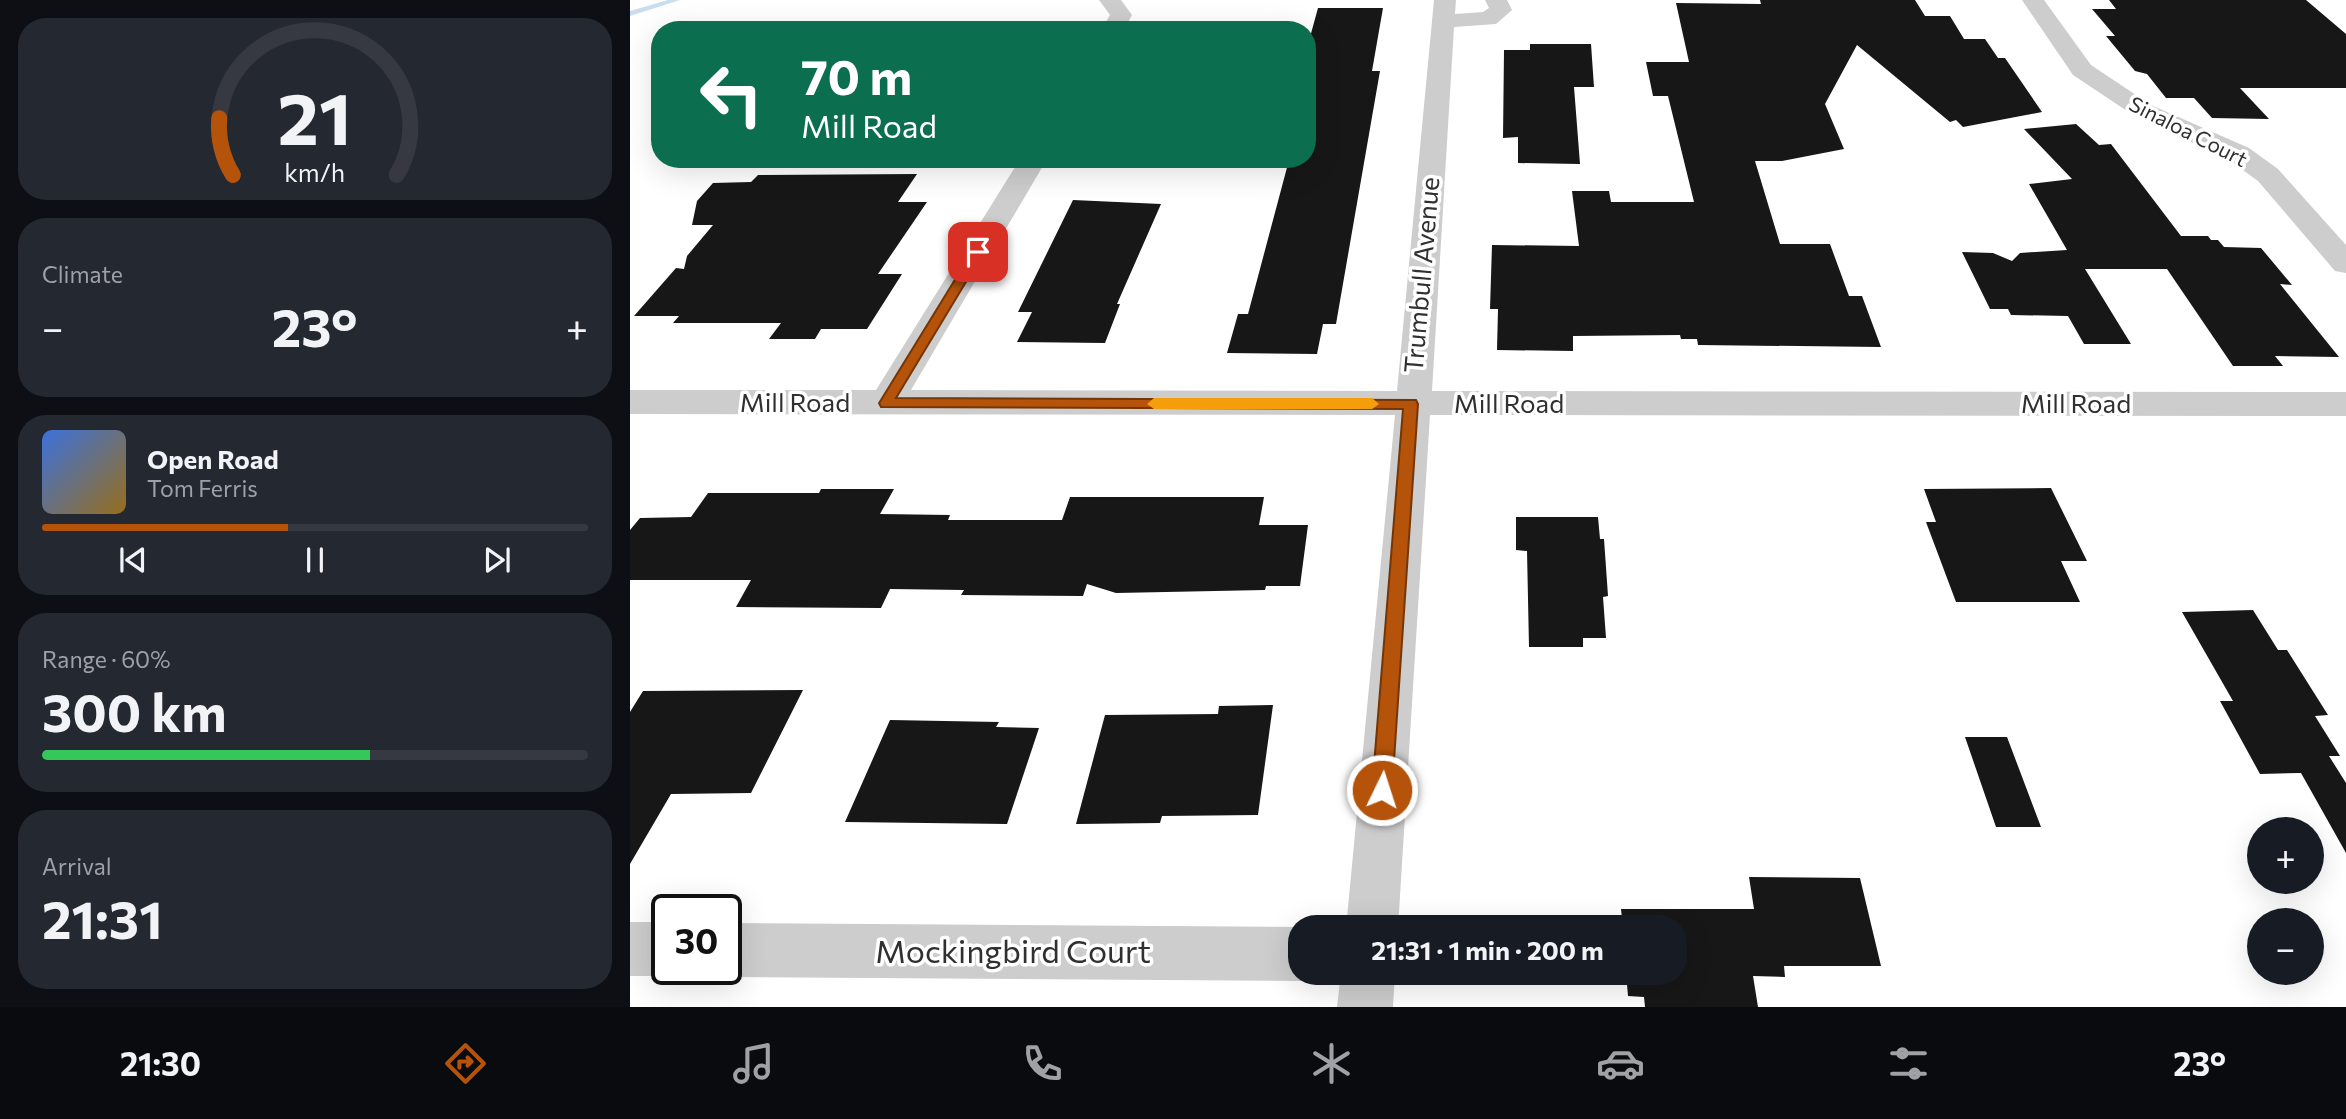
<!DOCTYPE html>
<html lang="en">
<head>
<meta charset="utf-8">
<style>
	:root { --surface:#171b24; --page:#242831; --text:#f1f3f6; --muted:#9ea1a6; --line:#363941; --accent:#b45309 }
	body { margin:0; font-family:Commissioner,sans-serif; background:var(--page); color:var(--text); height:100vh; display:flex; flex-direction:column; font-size:26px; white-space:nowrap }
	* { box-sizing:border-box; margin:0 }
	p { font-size:23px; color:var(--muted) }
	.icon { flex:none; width:38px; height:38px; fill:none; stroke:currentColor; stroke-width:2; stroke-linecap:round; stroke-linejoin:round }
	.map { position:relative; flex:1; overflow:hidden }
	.sheet { display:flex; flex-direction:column; gap:18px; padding:18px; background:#0d0f14; width:630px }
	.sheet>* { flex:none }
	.guide { position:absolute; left:21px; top:21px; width:665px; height:147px; border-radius:28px; box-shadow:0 7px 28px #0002; background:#0b6e4f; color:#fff; overflow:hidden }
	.controls { position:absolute; left:1617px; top:817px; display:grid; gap:14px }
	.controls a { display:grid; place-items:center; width:77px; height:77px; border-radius:50%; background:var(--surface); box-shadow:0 7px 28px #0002; font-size:35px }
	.speed { position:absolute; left:21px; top:894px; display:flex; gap:14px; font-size:35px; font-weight:700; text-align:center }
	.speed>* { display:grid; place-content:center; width:91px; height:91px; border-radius:50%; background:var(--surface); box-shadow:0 7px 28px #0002; line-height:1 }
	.speed .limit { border:4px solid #111; border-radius:10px; background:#fff; color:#111 }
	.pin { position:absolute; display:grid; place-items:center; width:60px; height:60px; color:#fff; margin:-30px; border-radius:14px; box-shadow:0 4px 10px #0006 }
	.me { position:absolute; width:77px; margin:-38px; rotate:4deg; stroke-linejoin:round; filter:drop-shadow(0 0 5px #0008) }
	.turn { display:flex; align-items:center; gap:24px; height:147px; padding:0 35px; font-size:32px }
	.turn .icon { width:91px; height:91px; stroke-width:2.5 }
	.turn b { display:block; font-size:49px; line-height:60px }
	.big { font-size:52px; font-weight:700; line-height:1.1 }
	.sheet .widget { flex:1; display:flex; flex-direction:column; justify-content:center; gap:10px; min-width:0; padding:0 24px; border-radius:28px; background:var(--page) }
	.sheet .dial { align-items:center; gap:0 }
	.dial svg { height:182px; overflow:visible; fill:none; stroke:var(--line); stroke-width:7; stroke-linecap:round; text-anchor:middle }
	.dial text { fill:var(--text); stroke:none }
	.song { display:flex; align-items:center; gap:21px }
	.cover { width:84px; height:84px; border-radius:10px; background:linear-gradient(135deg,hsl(220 70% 55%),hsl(40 70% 35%)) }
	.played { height:7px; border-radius:4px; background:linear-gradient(90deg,var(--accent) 45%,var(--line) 45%) }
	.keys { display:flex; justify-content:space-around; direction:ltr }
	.heat { display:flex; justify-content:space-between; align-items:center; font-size:38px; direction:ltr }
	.charge { height:10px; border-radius:5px; background:linear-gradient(90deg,#34c759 60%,var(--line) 0) }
	.trip { position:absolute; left:658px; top:915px; width:399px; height:70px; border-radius:28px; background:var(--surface); box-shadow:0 7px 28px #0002; font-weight:700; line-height:70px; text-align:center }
	.tabs { display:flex; height:112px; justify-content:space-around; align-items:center; background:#090b0e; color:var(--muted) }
	.tabs .icon { width:49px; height:49px }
	.tabs .selected { color:var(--accent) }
	.tabs b { font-size:32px; color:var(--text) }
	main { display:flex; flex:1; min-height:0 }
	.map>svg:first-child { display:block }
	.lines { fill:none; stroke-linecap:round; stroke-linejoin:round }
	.stream { fill:#c8ddee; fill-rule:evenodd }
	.building { fill:#171717 }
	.minor { fill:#cdcdcd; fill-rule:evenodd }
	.route { fill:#b45309; stroke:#753606; stroke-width:2 }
	.slow { fill:#f59e0b }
	.labels { text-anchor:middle; stroke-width:7; stroke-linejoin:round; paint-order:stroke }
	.far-street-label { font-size:21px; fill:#303030; stroke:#fff }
	.street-label { font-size:26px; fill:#303030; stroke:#fff }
	.near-street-label { font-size:32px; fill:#303030; stroke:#fff }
</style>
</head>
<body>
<main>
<section class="sheet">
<div class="widget dial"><svg viewBox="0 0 100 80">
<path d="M14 69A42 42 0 1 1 86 69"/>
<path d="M14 69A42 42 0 0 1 8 44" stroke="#b45309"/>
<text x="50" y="56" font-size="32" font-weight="700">21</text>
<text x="50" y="72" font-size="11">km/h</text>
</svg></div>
<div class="widget"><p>Climate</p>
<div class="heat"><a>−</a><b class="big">23°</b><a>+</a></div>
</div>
<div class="widget">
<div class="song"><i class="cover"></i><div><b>Open Road</b><p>Tom Ferris</p></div></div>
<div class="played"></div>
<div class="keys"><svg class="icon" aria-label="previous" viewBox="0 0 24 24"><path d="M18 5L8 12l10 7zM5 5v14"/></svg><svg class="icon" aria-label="pause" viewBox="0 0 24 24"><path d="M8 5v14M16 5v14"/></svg><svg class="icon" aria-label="next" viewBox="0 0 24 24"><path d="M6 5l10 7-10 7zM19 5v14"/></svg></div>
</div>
<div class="widget"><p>Range · 60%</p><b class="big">300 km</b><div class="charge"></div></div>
<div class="widget"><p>Arrival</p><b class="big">21:31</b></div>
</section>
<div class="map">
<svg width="1716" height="1007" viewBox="0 0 1716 1007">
	<rect width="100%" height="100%" fill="#fff"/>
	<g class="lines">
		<!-- stream -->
		<path class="stream" d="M 38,0 L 50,0 L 0,16 L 0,11 Z"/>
	</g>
	<!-- building -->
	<path class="building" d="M 1130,0 L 1285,0 L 1295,16 L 1320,16 L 1334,39 L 1355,39 L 1368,58 L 1375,58 L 1412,112 L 1333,127 L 1326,120 L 1320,122 L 1227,45 L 1195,104 L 1214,149 L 1152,161 L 1125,161 L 1150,244 L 1200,244 L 1219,296 L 1232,296 L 1251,347 L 1068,345 L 1067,339 L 1051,339 L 1050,335 L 943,336 L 943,351 L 867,350 L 868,309 L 860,309 L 862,245 L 949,246 L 942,191 L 979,191 L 981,202 L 1064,202 L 1038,96 L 1023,96 L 1016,62 L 1059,62 L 1046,3 L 1131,4 Z
		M 1479,0 L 1676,0 L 1716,34 L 1716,88 L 1610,88 L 1639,119 L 1582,118 L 1564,98 L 1536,98 L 1517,74 L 1505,71 L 1476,36 L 1485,36 L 1462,9 L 1486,9 Z
		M 688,8 L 753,8 L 742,71 L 750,71 L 706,324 L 693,324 L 687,354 L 597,353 L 608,314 L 618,314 L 659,160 L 677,160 L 677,48 Z
		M 900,44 L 961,44 L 964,87 L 944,87 L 950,164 L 888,163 L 888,137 L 873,138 L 874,50 L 900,50 Z
		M 1446,124 L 1469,145 L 1481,144 L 1551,236 L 1578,236 L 1581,240 L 1588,240 L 1594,247 L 1631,248 L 1662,285 L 1650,284 L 1709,357 L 1645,356 L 1653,366 L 1603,366 L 1537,269 L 1455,269 L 1501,344 L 1454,344 L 1438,316 L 1381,315 L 1378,309 L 1360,309 L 1332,252 L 1363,253 L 1382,261 L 1390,253 L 1437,250 L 1399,184 L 1442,179 L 1394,129 Z
		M 287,174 L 268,202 L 297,202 L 248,274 L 272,274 L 237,329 L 191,329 L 185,339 L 139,339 L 151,323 L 43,323 L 49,316 L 4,316 L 46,268 L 54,269 L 57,256 L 83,225 L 62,225 L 67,201 L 83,183 L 121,182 L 128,175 Z
		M 443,200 L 531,204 L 487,304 L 490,304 L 475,343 L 387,342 L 402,312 L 388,312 Z
		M 1421,488 L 1457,561 L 1431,561 L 1450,602 L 1326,602 L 1296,522 L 1306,522 L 1294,489 Z
		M 191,489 L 264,489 L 250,514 L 320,515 L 318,520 L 432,520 L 440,497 L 634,497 L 629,525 L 678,525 L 670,586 L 636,586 L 635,590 L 486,593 L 457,584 L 453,596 L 331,595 L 334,590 L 260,589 L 251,608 L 106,607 L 121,580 L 0,580 L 0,530 L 10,518 L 61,517 L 78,493 L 189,493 Z
		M 886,517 L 968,517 L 970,539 L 974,539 L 978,596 L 973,597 L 976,638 L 953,638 L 953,647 L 899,647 L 897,551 L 886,550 Z
		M 1623,610 L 1648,650 L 1657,650 L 1698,715 L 1685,716 L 1710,756 L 1699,756 L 1716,783 L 1716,853 L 1671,773 L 1630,774 L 1590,701 L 1603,701 L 1552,612 Z
		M 173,690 L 121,793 L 41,794 L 0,864 L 0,712 L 13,691 Z
		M 643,705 L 628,815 L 532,816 L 530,823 L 446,824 L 475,715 L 588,714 L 589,706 Z
		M 260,720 L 369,722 L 366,727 L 409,728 L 377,824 L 215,822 Z
		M 1335,737 L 1377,737 L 1411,827 L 1366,827 Z
		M 1119,877 L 1230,878 L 1251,966 L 1154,966 L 1155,977 L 1123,976 L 1128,1007 L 1015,1007 L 1014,997 L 998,996 L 996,973 L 1045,973 L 1045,928 L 993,928 L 991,909 L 1124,909 Z"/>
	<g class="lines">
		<!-- minor -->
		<path class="minor" d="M 469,0 L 491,0 L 502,15 L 494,30 L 471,30 L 480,15 Z
			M 804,0 L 826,0 L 825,14 L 853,12 L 859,8 L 855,0 L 877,0 L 882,10 L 866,24 L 824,27 L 802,391 L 1716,392 L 1716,416 L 800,415 L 768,928 L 716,928 L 765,415 L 0,414 L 0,390 L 246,390 L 390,159 L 417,159 L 281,390 L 767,391 Z
			M 1392,0 L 1414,0 L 1461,65 L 1521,105 L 1619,148 L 1648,169 L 1716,245 L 1716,273 L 1705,271 L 1628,181 L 1599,160 L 1503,115 L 1443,75 Z
			M 0,922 L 37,922 L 37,970 L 52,970 L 37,976 L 0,976 Z
			M 96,923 L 670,927 L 670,973 L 688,973 L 670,981 L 96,977 L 79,970 L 96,970 Z
			M 711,973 L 765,973 L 763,1007 L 707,1007 Z"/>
	</g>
	<!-- route -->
	<path class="route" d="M 348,249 L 354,252 L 266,398 L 786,400 L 788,404 L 762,790 L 759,796 L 752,799 L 745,796 L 742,790 L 773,409 L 251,407 L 249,403 L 251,400 L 342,252 Z"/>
	<!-- slow -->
	<path class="slow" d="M 524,398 L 742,398 L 749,404 L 742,409 L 524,409 L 517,404 Z"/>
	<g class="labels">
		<!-- far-street labels -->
		<g class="far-street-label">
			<text transform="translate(1558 132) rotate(27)" y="7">Sinaloa Court</text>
		</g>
		<!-- street labels -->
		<g class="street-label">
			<text transform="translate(792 275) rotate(-85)" y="9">Trumbull Avenue</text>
			<text x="165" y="412">Mill Road</text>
			<text x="879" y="413">Mill Road</text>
			<text x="1446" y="413">Mill Road</text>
		</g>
		<!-- near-street labels -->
		<g class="near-street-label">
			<text x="383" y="963">Mockingbird Court</text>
		</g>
	</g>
</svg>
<div class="controls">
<a>+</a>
<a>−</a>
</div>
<div class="speed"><div class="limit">30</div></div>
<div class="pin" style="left:348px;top:252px;background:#d93025"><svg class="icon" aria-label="arrive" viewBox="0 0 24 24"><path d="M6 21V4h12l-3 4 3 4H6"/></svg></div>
<svg class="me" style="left:752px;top:790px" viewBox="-20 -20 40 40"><circle r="17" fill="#b45309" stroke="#fff" stroke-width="3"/><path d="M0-11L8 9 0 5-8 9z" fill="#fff"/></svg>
<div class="trip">21:31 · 1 min · 200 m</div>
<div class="guide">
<div class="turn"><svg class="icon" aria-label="left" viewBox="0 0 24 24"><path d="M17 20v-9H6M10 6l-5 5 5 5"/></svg><div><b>70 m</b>Mill Road</div></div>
</div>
</div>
</main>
<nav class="tabs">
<b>21:30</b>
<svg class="icon selected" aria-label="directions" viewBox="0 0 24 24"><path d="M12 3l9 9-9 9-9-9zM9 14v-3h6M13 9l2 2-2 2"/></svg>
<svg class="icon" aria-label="music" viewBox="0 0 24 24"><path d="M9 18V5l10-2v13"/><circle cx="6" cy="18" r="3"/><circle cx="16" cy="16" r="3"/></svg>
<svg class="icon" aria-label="phone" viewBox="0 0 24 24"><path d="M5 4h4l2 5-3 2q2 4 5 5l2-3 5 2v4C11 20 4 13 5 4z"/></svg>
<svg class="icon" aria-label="climate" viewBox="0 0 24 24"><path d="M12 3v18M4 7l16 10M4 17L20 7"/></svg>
<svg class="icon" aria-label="car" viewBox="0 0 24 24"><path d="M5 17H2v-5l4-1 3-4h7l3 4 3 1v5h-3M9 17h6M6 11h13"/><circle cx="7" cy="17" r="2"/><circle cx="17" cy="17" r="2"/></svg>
<svg class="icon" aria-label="filters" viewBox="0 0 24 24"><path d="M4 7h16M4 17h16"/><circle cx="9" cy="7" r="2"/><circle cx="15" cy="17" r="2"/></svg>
<b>23°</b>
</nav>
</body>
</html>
